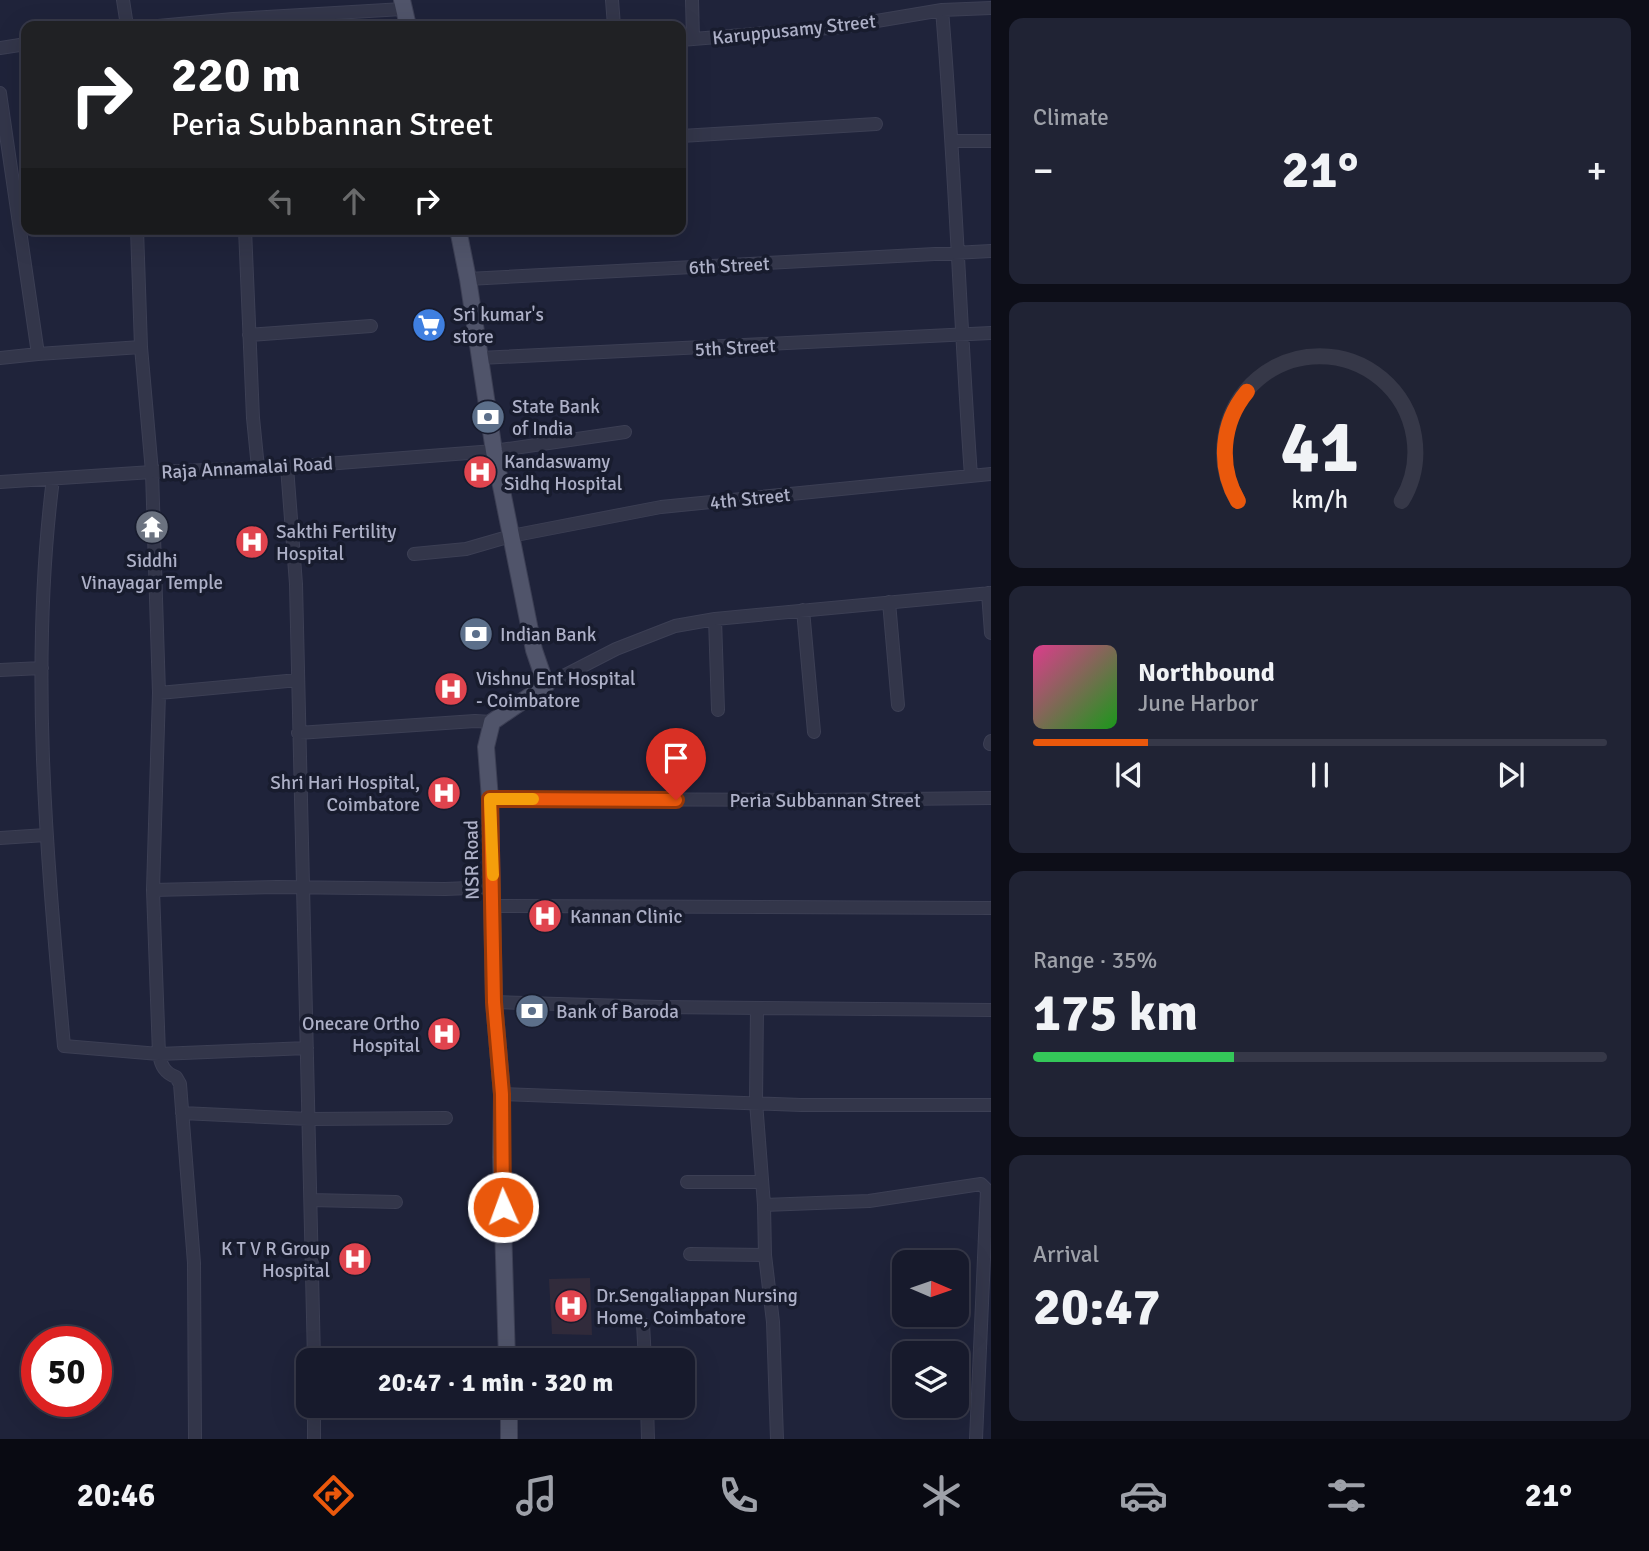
<!DOCTYPE html>
<html lang="en">
<head>
<meta charset="utf-8">
<style>
	:root { --surface:#171a2c; --page:#202334; --text:#f1f3f6; --muted:#9ea1a9; --line:#363848; --accent:#ea580c }
	body { margin:0; font-family:Signika,sans-serif; background:var(--page); color:var(--text); height:100vh; display:flex; flex-direction:column; font-size:26px; white-space:nowrap }
	* { box-sizing:border-box; margin:0 }
	p { font-size:23px; color:var(--muted) }
	.icon { flex:none; width:38px; height:38px; fill:none; stroke:currentColor; stroke-width:2; stroke-linecap:round; stroke-linejoin:round }
	.map { position:relative; flex:1; overflow:hidden }
	.sheet { display:flex; flex-direction:column; gap:18px; padding:18px; background:#0d0e18; width:658px }
	.sheet>* { flex:none }
	.top-card { position:absolute; left:21px; top:21px; width:665px; height:214px; border-radius:14px; box-shadow:0 7px 28px #0002,0 0 0 2px var(--line); background:#202124; color:#fff; overflow:hidden }
	.needle { width:46px; rotate:92deg }
	.fabs { position:absolute; left:892px; top:1250px; display:grid; gap:14px }
	.fabs a { display:grid; place-items:center; width:77px; height:77px; border-radius:14px; background:var(--surface); box-shadow:0 7px 28px #0002,0 0 0 2px var(--line); font-size:35px }
	.speed { position:absolute; left:21px; top:1326px; display:flex; gap:14px; font-size:35px; font-weight:700; text-align:center }
	.speed>* { display:grid; place-content:center; width:91px; height:91px; border-radius:50%; background:var(--surface); box-shadow:0 7px 28px #0002,0 0 0 2px var(--line); line-height:1 }
	.speed .limit { border:10px solid #d22; background:#fff; color:#111 }
	.pin { position:absolute; display:grid; place-items:center; width:60px; height:60px; color:#fff; margin:-72px -30px; border-radius:50% 50% 50% 0; rotate:-45deg; box-shadow:0 0 7px #0007 }
	.pin .icon { rotate:45deg }
	.me { position:absolute; width:77px; margin:-38px; rotate:358deg; stroke-linejoin:round; filter:drop-shadow(0 0 5px #0008) }
	.turn { display:flex; align-items:center; gap:24px; height:147px; padding:0 35px; font-size:32px }
	.turn .icon { width:91px; height:91px; stroke-width:2.5 }
	.turn b { display:block; font-size:49px; line-height:60px }
	.lanes { display:flex; align-items:center; height:66px; padding:0 35px; background:#0003; justify-content:center; gap:35px; direction:ltr }
	.lanes .off { opacity:.35 }
	.big { font-size:52px; font-weight:800; line-height:1.1 }
	.sheet .tile { flex:1; display:flex; flex-direction:column; justify-content:center; gap:10px; min-width:0; padding:0 24px; border-radius:14px; background:var(--page) }
	.sheet .dial { align-items:center; gap:0 }
	.dial svg { height:182px; overflow:visible; fill:none; stroke:var(--line); stroke-width:7; stroke-linecap:round; text-anchor:middle }
	.dial text { fill:var(--text); stroke:none }
	.song { display:flex; align-items:center; gap:21px }
	.cover { width:84px; height:84px; border-radius:10px; background:linear-gradient(135deg,hsl(330 70% 55%),hsl(120 70% 35%)) }
	.played { height:7px; border-radius:4px; background:linear-gradient(90deg,var(--accent) 20%,var(--line) 20%) }
	.keys { display:flex; justify-content:space-around; direction:ltr }
	.heat { display:flex; justify-content:space-between; align-items:center; font-size:38px; direction:ltr }
	.charge { height:10px; border-radius:5px; background:linear-gradient(90deg,#34c759 35%,var(--line) 0) }
	.trip { position:absolute; left:296px; top:1348px; width:399px; height:70px; border-radius:14px; background:var(--surface); box-shadow:0 7px 28px #0002,0 0 0 2px var(--line); font-weight:800; line-height:70px; text-align:center }
	.menu { display:flex; height:112px; justify-content:space-around; align-items:center; background:#090a12; color:var(--muted) }
	.menu .icon { width:49px; height:49px }
	.menu .active { color:var(--accent) }
	.menu b { font-size:32px; color:var(--text) }
	main { display:flex; flex:1; min-height:0 }
	.map>svg:first-child { display:block }
	.medical { fill:#312b3b }
	.lines { fill:none; stroke-linecap:round; stroke-linejoin:round }
	.minor-casing { stroke:#3c3f54; stroke-width:14 }
	.major-casing { stroke:#3c3f54; stroke-width:18 }
	.minor { stroke:#33364a; stroke-width:12 }
	.major { stroke:#50546a; stroke-width:16 }
	.route-casing { stroke:#983908; stroke-width:18 }
	.route { stroke:#ea580c; stroke-width:12 }
	.slow { stroke:#f59e0b; stroke-width:12 }
	.labels { text-anchor:middle; stroke-width:7; stroke-linejoin:round; paint-order:stroke }
	.street-label { font-size:19px; fill:#adb0c7; stroke:#181c2e }
	.poi-label { font-size:19px; fill:#adb0c7; stroke:#181c2e; text-anchor:start }
</style>
</head>
<body>
<main>
<div class="map">
<svg width="991" height="1439" viewBox="0 0 991 1439">
	<rect width="100%" height="100%" fill="#1f233a"/>
	<!-- medical -->
	<path class="medical" d="M 590,1278 L 592,1335 L 552,1334 L 549,1279 Z"/>
	<g class="lines">
		<!-- minor casing -->
		<g class="minor-casing">
			<path id="minor" d="M 123,0 L 127,26
				M 612,0 L 614,26
				M 692,0 L 693,39
				M 942,10 C 955,165 960,321 971,476
				M 158,26 L 233,19 L 403,9
				M 681,40 L 841,27 L 942,10 L 991,8
				M 0,48 L 26,44
				M 0,93 L 38,354 L 0,358
				M 681,136 L 876,124
				M 953,141 L 991,141
				M 137,229 L 141,347 L 152,472 L 159,693 L 153,890 L 159,1054 C 161,1066 165,1073 176,1077 L 180,1084 L 194,1263 L 195,1439
				M 245,229 L 253,418 L 258,468
				M 468,279 L 991,251
				M 249,335 L 371,326
				M 38,354 L 141,347
				M 480,358 L 991,333
				M 287,467 L 296,584 L 314,1360
				M 53,479 C 29,668 47,857 64,1046 L 159,1054 L 307,1048
				M 0,482 L 152,472 L 287,467 L 494,451 L 625,432
				M 414,554 L 466,549 L 511,536 L 661,507 L 991,474
				M 988,593 L 991,633
				M 889,602 L 898,705
				M 803,610 L 814,732
				M 715,619 L 718,710
				M 0,670 L 42,668
				M 546,685 L 616,649 L 675,626 L 715,619 L 991,593
				M 159,693 L 298,680
				M 298,733 L 475,721 L 492,722
				M 990,744 L 991,741
				M 490,799 L 811,800 L 991,798
				M 0,838 L 46,835
				M 153,890 L 277,887 L 445,889 L 493,887
				M 493,906 L 991,908
				M 494,1002 L 659,1007 L 991,1010
				M 757,1008 L 756,1102 L 764,1205 L 765,1255 L 773,1322 L 777,1439
				M 502,1094 L 801,1105 L 991,1105
				M 182,1113 L 309,1119 L 446,1118
				M 687,1182 L 762,1182
				M 311,1200 L 396,1202
				M 764,1205 L 869,1201 L 981,1184 L 987,1190 L 976,1439
				M 690,1254 L 765,1255
				M 643,1324 L 645,1360
				M 314,1405 L 314,1439
				M 647,1405 L 648,1439"/>
		</g>
		<!-- major casing -->
		<g class="major-casing">
			<path id="major" d="M 402,0 L 408,26
				M 458,229 L 468,279 L 494,451 L 534,650 L 546,685 L 492,722 L 486,747 L 490,799 L 494,1002 L 502,1094 L 501,1157 L 507,1360
				M 509,1439 L 509,1405"/>
		</g>
		<!-- minor -->
		<use href="#minor" class="minor"/>
		<!-- major -->
		<use href="#major" class="major"/>
	</g>
	<g class="lines">
		<!-- route casing -->
		<g class="route-casing">
			<path id="route" d="M 503,1207 L 502,1094 L 494,1002 L 490,799 L 676,800"/>
		</g>
		<!-- route -->
		<use href="#route" class="route"/>
		<!-- slow -->
		<path class="slow" d="M 493,875 L 490,799 L 533,799"/>
	</g>
	<!-- icons -->
	<defs>
		<g id="supermarket-disc" transform="scale(1.75)"><circle r="9.5" fill="#3f7fe0" stroke="#181c2e"/><path d="M-6-5.5h2.5l.6 2H6L4.5 2H-2.5L-4.4-4H-6ZM-1.5 3.2a1.3 1.3 0 1 0 .1 0ZM3 3.2a1.3 1.3 0 1 0 .1 0Z" fill="#fff"/></g>
		<g id="bank-disc" transform="scale(1.75)"><circle r="9.5" fill="#5c6f8a" stroke="#181c2e"/><path d="M-6-4H6V4H-6ZM0-2.3a2.3 2.3 0 1 0 0 4.6a2.3 2.3 0 1 0 0-4.6Z" fill="#fff"/></g>
		<g id="hospital-disc" transform="scale(1.75)"><circle r="9.5" fill="#e0444e" stroke="#181c2e"/><path d="M-5-5h3v3.5h4V-5h3V5h-3V1.5h-4V5h-3Z" fill="#fff"/></g>
		<g id="temple-disc" transform="scale(1.75)"><circle r="9.5" fill="#6b7280" stroke="#181c2e"/><path d="M0-6L5-2H3V0L6.5 2.5H4V6H1.5V3h-3V6H-4V2.5H-6.5L-3 0V-2H-5Z" fill="#fff"/></g>
	</defs>
	<g fill-rule="evenodd">
		<use href="#supermarket-disc" x="429" y="325"/>
		<use href="#bank-disc" x="488" y="417"/>
		<use href="#hospital-disc" x="480" y="472"/>
		<use href="#temple-disc" x="152" y="527"/>
		<use href="#hospital-disc" x="252" y="542"/>
		<use href="#bank-disc" x="476" y="634"/>
		<use href="#hospital-disc" x="451" y="689"/>
		<use href="#hospital-disc" x="444" y="793"/>
		<use href="#hospital-disc" x="545" y="916"/>
		<use href="#bank-disc" x="532" y="1011"/>
		<use href="#hospital-disc" x="444" y="1034"/>
		<use href="#hospital-disc" x="355" y="1259"/>
		<use href="#hospital-disc" x="571" y="1306"/>
	</g>
	<g class="labels">
		<!-- street labels -->
		<g class="street-label">
			<text transform="translate(794 29) rotate(-6)" y="7">Karuppusamy Street</text>
			<text transform="translate(729 265) rotate(-3)" y="7">6th Street</text>
			<text transform="translate(735 347) rotate(-3)" y="7">5th Street</text>
			<text transform="translate(247 467) rotate(-3)" y="7">Raja Annamalai Road</text>
			<text transform="translate(750 498) rotate(-6)" y="7">4th Street</text>
			<text x="825" y="807">Peria Subbannan Street</text>
			<text transform="translate(471 860) rotate(-91)" y="7">NSR Road</text>
		</g>
		<!-- poi labels -->
		<g class="poi-label">
			<text x="453" y="321">Sri kumar's<tspan x="453" dy="22">store</tspan></text>
			<text x="512" y="413">State Bank<tspan x="512" dy="22">of India</tspan></text>
			<text x="504" y="468">Kandaswamy<tspan x="504" dy="22">Sidhq Hospital</tspan></text>
			<text x="276" y="538">Sakthi Fertility<tspan x="276" dy="22">Hospital</tspan></text>
			<text x="152" y="567" text-anchor="middle">Siddhi<tspan x="152" dy="22">Vinayagar Temple</tspan></text>
			<text x="500" y="641">Indian Bank</text>
			<text x="476" y="685">Vishnu Ent Hospital<tspan x="476" dy="22">- Coimbatore</tspan></text>
			<text x="420" y="789" text-anchor="end">Shri Hari Hospital,<tspan x="420" dy="22">Coimbatore</tspan></text>
			<text x="570" y="923">Kannan Clinic</text>
			<text x="556" y="1018">Bank of Baroda</text>
			<text x="420" y="1030" text-anchor="end">Onecare Ortho<tspan x="420" dy="22">Hospital</tspan></text>
			<text x="330" y="1255" text-anchor="end">K T V R Group<tspan x="330" dy="22">Hospital</tspan></text>
			<text x="596" y="1302">Dr.Sengaliappan Nursing<tspan x="596" dy="22">Home, Coimbatore</tspan></text>
		</g>
	</g>
</svg>
<div class="fabs">
<a><svg class="needle" viewBox="-14 -14 28 28"><path d="M0-13l5 13h-10z" fill="#e53935"/><path d="M0 13l5-13h-10z" fill="#9ea1a9"/></svg></a>
<a><svg class="icon" aria-label="layers" viewBox="0 0 24 24"><path d="M12 4l9 5-9 5-9-5zM3 14l9 5 9-5"/></svg></a>
</div>
<div class="speed"><div class="limit">50</div></div>
<div class="pin" style="left:676px;top:800px;background:#d93025"><svg class="icon" aria-label="arrive" viewBox="0 0 24 24"><path d="M6 21V4h12l-3 4 3 4H6"/></svg></div>
<svg class="me" style="left:503px;top:1207px" viewBox="-20 -20 40 40"><circle r="17" fill="#ea580c" stroke="#fff" stroke-width="3"/><path d="M0-11L8 9 0 5-8 9z" fill="#fff"/></svg>
<div class="trip">20:47 · 1 min · 320 m</div>
<div class="top-card">
<div class="turn"><svg class="icon" aria-label="right" viewBox="0 0 24 24"><path d="M7 20v-9h11M14 6l5 5-5 5"/></svg><div><b>220 m</b>Peria Subbannan Street</div></div>
<div class="lanes"><svg class="icon off" aria-label="left" viewBox="0 0 24 24"><path d="M17 20v-9H6M10 6l-5 5 5 5"/></svg><svg class="icon off" aria-label="ahead" viewBox="0 0 24 24"><path d="M12 20V5M6 11l6-6 6 6"/></svg><svg class="icon" aria-label="right" viewBox="0 0 24 24"><path d="M7 20v-9h11M14 6l5 5-5 5"/></svg></div>
</div>
</div>
<section class="sheet">
<div class="tile"><p>Climate</p>
<div class="heat"><a>−</a><b class="big">21°</b><a>+</a></div>
</div>
<div class="tile dial"><svg viewBox="0 0 100 80">
<path d="M14 69A42 42 0 1 1 86 69"/>
<path d="M14 69A42 42 0 0 1 18 21" stroke="#ea580c"/>
<text x="50" y="56" font-size="32" font-weight="700">41</text>
<text x="50" y="72" font-size="11">km/h</text>
</svg></div>
<div class="tile">
<div class="song"><i class="cover"></i><div><b>Northbound</b><p>June Harbor</p></div></div>
<div class="played"></div>
<div class="keys"><svg class="icon" aria-label="previous" viewBox="0 0 24 24"><path d="M18 5L8 12l10 7zM5 5v14"/></svg><svg class="icon" aria-label="pause" viewBox="0 0 24 24"><path d="M8 5v14M16 5v14"/></svg><svg class="icon" aria-label="next" viewBox="0 0 24 24"><path d="M6 5l10 7-10 7zM19 5v14"/></svg></div>
</div>
<div class="tile"><p>Range · 35%</p><b class="big">175 km</b><div class="charge"></div></div>
<div class="tile"><p>Arrival</p><b class="big">20:47</b></div>
</section>
</main>
<nav class="menu">
<b>20:46</b>
<svg class="icon active" aria-label="directions" viewBox="0 0 24 24"><path d="M12 3l9 9-9 9-9-9zM9 14v-3h6M13 9l2 2-2 2"/></svg>
<svg class="icon" aria-label="music" viewBox="0 0 24 24"><path d="M9 18V5l10-2v13"/><circle cx="6" cy="18" r="3"/><circle cx="16" cy="16" r="3"/></svg>
<svg class="icon" aria-label="phone" viewBox="0 0 24 24"><path d="M5 4h4l2 5-3 2q2 4 5 5l2-3 5 2v4C11 20 4 13 5 4z"/></svg>
<svg class="icon" aria-label="climate" viewBox="0 0 24 24"><path d="M12 3v18M4 7l16 10M4 17L20 7"/></svg>
<svg class="icon" aria-label="car" viewBox="0 0 24 24"><path d="M5 17H2v-5l4-1 3-4h7l3 4 3 1v5h-3M9 17h6M6 11h13"/><circle cx="7" cy="17" r="2"/><circle cx="17" cy="17" r="2"/></svg>
<svg class="icon" aria-label="filters" viewBox="0 0 24 24"><path d="M4 7h16M4 17h16"/><circle cx="9" cy="7" r="2"/><circle cx="15" cy="17" r="2"/></svg>
<b>21°</b>
</nav>
</body>
</html>
